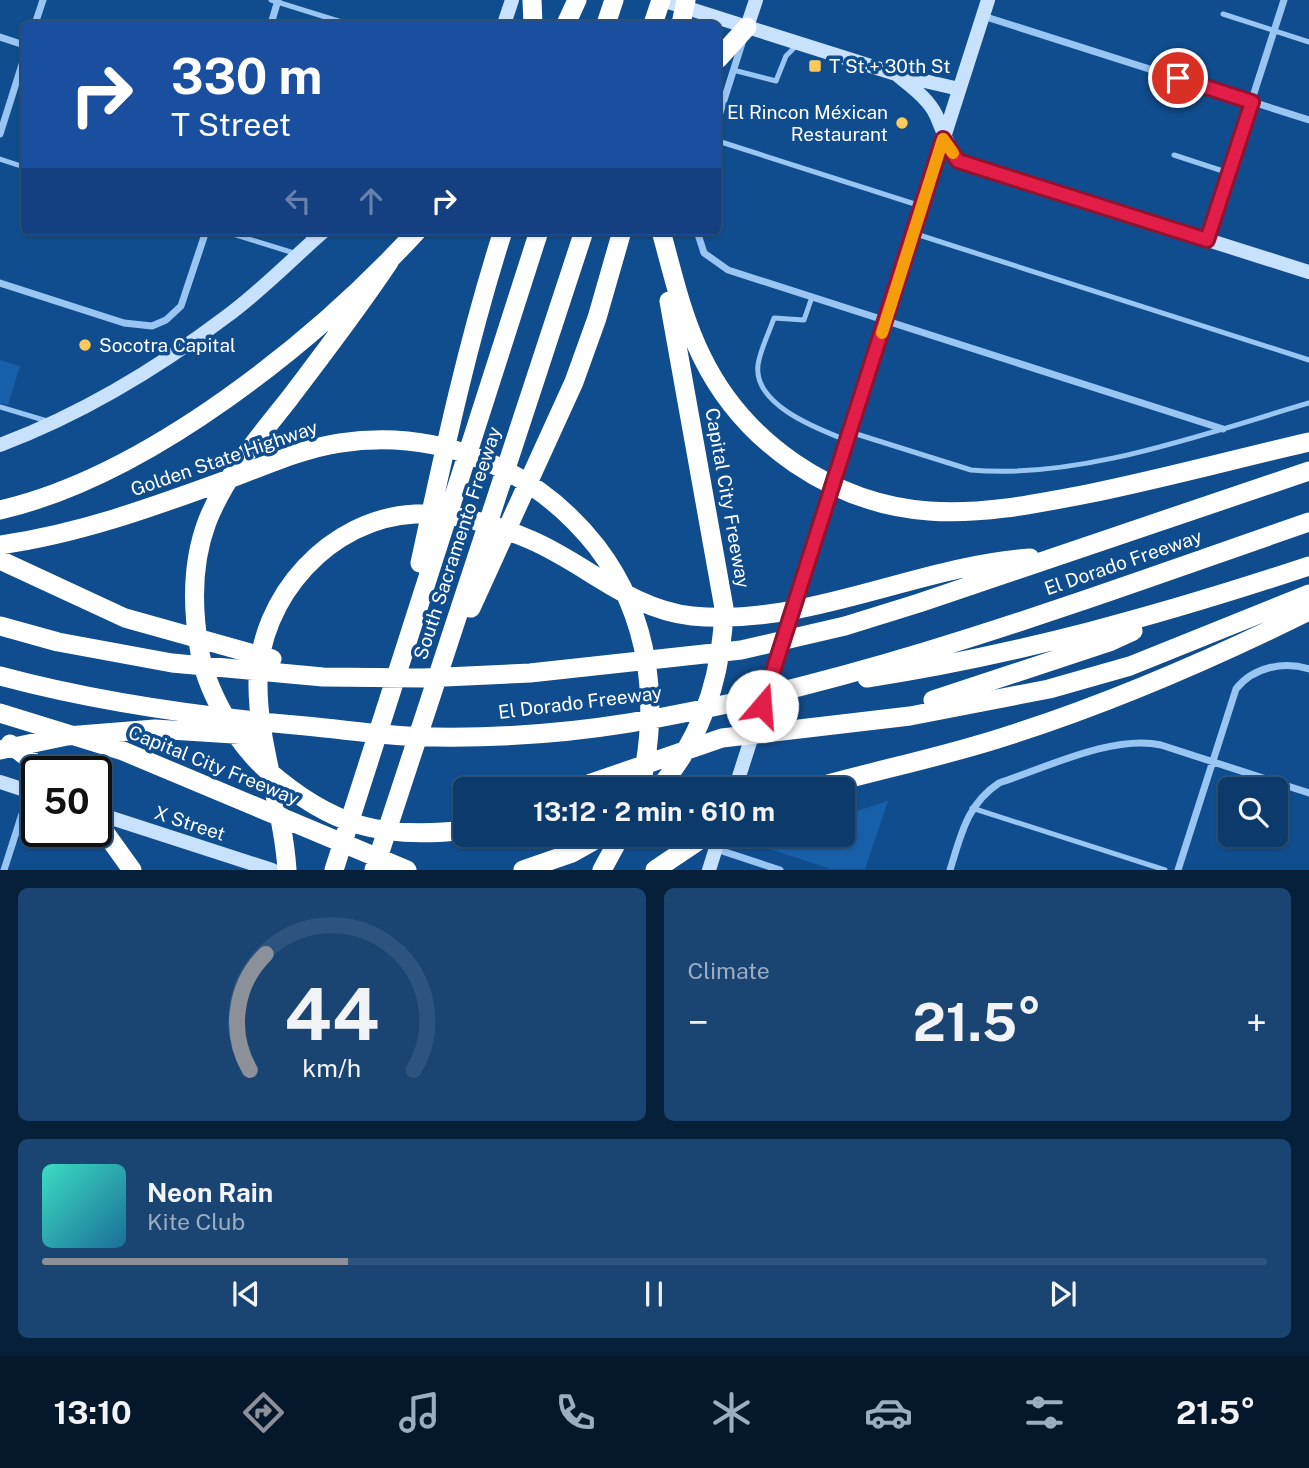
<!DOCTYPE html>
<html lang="en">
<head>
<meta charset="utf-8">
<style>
	:root { --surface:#0c3a6a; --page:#1a4572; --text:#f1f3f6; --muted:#9aadc1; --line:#2c547e; --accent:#8c9099 }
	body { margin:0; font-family:"Public Sans",sans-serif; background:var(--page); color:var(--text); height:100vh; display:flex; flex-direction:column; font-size:26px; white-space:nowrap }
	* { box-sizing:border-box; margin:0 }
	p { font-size:23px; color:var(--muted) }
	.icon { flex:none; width:38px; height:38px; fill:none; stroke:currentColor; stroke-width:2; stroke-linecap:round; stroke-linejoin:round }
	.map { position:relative; height:870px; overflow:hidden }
	.details { display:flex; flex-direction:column; gap:18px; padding:18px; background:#07203a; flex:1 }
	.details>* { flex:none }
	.guide { position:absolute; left:21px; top:21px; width:700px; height:214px; border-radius:10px; box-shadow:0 2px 5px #0004,0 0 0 2px var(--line); background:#1a4fa0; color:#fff; overflow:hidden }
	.tools { position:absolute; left:1218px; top:777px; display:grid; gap:14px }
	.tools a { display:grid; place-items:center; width:70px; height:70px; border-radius:10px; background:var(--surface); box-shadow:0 2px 5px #0004,0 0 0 2px var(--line); font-size:35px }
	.speed { position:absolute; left:21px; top:756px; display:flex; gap:14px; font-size:35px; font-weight:700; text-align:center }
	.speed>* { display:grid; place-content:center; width:91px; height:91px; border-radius:50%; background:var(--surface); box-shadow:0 2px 5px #0004,0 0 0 2px var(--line); line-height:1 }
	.speed .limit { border:4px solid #111; border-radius:10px; background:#fff; color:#111 }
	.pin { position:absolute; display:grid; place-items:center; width:60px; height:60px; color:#fff; margin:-30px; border:4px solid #fff; border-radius:50%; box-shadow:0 2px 7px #0007 }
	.me { position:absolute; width:77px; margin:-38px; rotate:18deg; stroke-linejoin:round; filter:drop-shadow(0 0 5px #0008) }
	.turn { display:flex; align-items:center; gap:24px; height:147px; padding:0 35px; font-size:32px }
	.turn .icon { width:91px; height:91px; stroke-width:2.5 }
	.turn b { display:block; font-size:49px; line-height:60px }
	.lanes { display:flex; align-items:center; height:66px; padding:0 35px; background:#0003; justify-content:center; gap:35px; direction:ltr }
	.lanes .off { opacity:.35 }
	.big { font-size:52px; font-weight:700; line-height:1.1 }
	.details .card { flex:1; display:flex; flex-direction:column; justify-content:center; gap:10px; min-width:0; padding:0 24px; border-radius:10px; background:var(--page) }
	.details .dial { align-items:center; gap:0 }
	.dial svg { height:182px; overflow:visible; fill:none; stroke:var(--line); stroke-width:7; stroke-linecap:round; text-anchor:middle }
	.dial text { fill:var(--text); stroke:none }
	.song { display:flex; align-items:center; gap:21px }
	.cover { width:84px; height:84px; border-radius:10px; background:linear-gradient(135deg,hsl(170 70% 55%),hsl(200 70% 35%)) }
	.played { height:7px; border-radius:4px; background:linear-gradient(90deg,var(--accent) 25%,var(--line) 25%) }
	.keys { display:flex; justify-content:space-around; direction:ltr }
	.heat { display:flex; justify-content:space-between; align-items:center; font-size:38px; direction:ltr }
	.details .tiles { flex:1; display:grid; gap:18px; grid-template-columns:1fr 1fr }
	.card:last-child { grid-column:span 2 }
	.trip { position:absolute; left:453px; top:777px; width:402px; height:70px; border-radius:10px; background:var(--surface); box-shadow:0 2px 5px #0004,0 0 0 2px var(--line); font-weight:700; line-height:70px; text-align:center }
	.dock { display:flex; height:112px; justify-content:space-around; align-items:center; background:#05172a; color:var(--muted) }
	.dock .icon { width:49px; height:49px }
	.dock .selected { color:var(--accent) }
	.dock b { font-size:32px; color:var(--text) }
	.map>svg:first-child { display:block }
	.green { fill:#1760a9 }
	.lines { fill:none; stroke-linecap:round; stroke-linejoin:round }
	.lane { stroke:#99c5f3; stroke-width:5 }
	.street { stroke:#99c5f3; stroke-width:7 }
	.secondary { stroke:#c8e1fd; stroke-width:14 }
	.highway { stroke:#fff; stroke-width:19 }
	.route-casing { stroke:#92132f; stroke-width:18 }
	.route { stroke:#e11d48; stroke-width:12 }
	.slow { stroke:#f59e0b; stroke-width:12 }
	.poi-dot { fill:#ffc85a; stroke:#104d8e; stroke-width:2.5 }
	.labels { text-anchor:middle; stroke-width:7; stroke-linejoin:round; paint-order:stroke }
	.poi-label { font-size:19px; fill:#fff; stroke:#104d8e; text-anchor:start }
	.street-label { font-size:19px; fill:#fff; stroke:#104d8e }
</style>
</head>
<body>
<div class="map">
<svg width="1309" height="870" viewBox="0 0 1309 870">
	<rect width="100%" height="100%" fill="#104d8e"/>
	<!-- green -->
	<path class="green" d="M 0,360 L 20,366 L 8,405 L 0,403 Z
		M 888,801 L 865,869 L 831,869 L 754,844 L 782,835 L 844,835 L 844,815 Z"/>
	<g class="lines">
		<!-- lane -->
		<path class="lane" d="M 271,0 L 348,24
			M 1223,14 L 1309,42
			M 733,70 L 776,81 L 786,56 L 798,44
			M 718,141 L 921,206
			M 1174,155 L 1229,173
			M 0,159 L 24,167
			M 223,231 L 297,254
			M 304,231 L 312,241
			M 916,234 L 1309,360
			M 812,297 L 804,320 L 774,318 C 769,333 760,350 758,365 C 753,405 818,429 846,440
			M 0,407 L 47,421
			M 850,432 L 971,470 C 1079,480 1206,433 1309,403
			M 972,808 L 1165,870"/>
		<!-- street -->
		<path class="street" d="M 983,16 L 1309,120
			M 35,24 L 43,0
			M 271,24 L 278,0
			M 0,37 L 24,45
			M 718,119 L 743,40
			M 0,134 L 24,58
			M 697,231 L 704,253 L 728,270 L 1223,429
			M 1207,239 L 1284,0
			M 0,283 L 124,323 L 152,326 L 166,320 L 181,306 L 206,231
			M 716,849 L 780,870
			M 4,870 L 29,792
			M 950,870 C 961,835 967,804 999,783 C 1045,768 1114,734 1161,745 L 1309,793
			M 1178,870 L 1236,689 C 1253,667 1284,661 1309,669"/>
		<!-- secondary -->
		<path class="secondary" d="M 662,0 L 896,74 C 910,86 928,98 936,115 C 944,133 946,143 958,161 L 1309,272
			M 504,24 L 512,0
			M 747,27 L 756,0
			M 899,75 L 959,89
			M 0,445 C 82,414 157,369 227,316 C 261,291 292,259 324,231
			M 0,782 L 37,794
			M 735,789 L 988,0
			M 96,813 L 272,870
			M 709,870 L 720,835"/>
		<!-- highway -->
		<path class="highway" d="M 532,0 L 533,24
			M 566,24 L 577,0
			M 606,24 L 614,0
			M 653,24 L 661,0
			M 681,24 L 686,0
			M 718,59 L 747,27
			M 661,231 C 673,274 682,317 702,357 C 744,443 833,504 929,511 C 981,515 1035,504 1087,494 C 1161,479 1235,459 1309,442
			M 389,262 C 357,310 323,354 289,399 C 259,437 225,476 207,522 C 192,562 192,605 199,647 C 205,688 235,742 267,770 C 331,826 382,840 466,830
			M 0,510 C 148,476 316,341 417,231
			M 0,545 C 78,534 150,508 224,481 C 262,467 300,449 340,443 C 439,428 535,468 597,547 C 651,618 660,705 640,789
			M 0,560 L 125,618 L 272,659
			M 420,563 C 444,452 468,340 503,231
			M 471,608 L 574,382 L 597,318 L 622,231
			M 0,626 L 58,642 L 172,663 L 323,677 L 423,678 L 530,673 L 741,650 L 845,626 L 919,603 L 1309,471
			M 0,676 C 100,703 203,717 306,726 C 349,730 391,737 434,737 C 498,738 567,733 629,723 C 863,684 1086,599 1309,522
			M 867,678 C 1018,655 1164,614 1309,566
			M 933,700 L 1109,642 L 1133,631
			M 0,713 L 123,751 L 407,870
			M 10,744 L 46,772
			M 0,750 L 67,736 L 155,729 L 249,735
			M 574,789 L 722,738 L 910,716 L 1049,689 L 1130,666 L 1309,594
			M 658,789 C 703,737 722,676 724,608 L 669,301
			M 810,789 C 876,770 944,757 1010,735 C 1113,702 1212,659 1309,611
			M 96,820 L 132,870
			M 287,870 C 283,806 257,744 258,681 C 259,597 330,518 415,514 C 455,512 494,524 531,540 C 587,564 629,609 692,616 C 807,627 917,566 1030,558
			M 334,870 L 539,231
			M 374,870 L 584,231
			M 523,870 L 572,853 L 604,835
			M 602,870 L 621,835
			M 655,870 L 707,835"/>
	</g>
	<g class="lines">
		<!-- route casing -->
		<g class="route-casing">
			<path id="route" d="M 762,706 L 943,139 L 958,161 L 1207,240 L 1252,102 L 1178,78"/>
		</g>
		<!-- route -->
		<use href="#route" class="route"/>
		<!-- slow -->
		<path class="slow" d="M 882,333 L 943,139 L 953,153"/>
	</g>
	<!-- markers -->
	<g class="poi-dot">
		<rect x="808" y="59" width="14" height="14" rx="3.5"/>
		<circle cx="902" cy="123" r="7"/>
		<circle cx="85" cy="345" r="7"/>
	</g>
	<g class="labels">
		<!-- poi labels -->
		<g class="poi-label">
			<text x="829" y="73">T St + 30th St</text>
			<text x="888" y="119" text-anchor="end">El Rincon Méxican<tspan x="888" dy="22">Restaurant</tspan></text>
			<text x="99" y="352">Socotra Capital</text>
		</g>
		<!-- street labels -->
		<g class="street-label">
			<text transform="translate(224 458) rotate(-19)" y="7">Golden State Highway</text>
			<text transform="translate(728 498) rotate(80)" y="7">Capital City Freeway</text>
			<text transform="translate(457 543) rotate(-72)" y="7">South Sacramento Freeway</text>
			<text transform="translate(1123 562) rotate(-19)" y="7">El Dorado Freeway</text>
			<text transform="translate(580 702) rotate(-7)" y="7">El Dorado Freeway</text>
			<text transform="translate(214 765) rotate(22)" y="7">Capital City Freeway</text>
			<text transform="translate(190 823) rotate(18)" y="7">X Street</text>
		</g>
	</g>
</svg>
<div class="tools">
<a><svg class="icon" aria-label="search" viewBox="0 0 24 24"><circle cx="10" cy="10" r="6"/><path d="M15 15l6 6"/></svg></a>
</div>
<div class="speed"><div class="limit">50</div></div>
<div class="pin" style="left:1178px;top:78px;background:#d93025"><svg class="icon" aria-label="arrive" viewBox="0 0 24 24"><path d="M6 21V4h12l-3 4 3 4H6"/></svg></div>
<svg class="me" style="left:762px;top:706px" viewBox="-20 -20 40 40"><circle r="19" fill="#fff"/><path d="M0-13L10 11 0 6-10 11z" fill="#e11d48"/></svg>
<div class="trip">13:12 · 2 min · 610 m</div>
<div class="guide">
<div class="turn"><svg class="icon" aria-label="right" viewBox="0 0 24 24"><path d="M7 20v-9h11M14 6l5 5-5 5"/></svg><div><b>330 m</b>T Street</div></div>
<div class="lanes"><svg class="icon off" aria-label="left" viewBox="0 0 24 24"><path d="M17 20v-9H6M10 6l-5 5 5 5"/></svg><svg class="icon off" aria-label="ahead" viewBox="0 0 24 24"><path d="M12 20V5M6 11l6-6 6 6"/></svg><svg class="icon" aria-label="right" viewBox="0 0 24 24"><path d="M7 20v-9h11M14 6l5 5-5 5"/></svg></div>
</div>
</div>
<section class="details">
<div class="tiles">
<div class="card dial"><svg viewBox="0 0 100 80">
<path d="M14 69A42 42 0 1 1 86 69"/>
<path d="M14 69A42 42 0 0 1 21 18" stroke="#8c9099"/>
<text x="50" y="56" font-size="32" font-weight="700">44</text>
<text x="50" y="72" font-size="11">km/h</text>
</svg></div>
<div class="card"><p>Climate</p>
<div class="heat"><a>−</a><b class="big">21.5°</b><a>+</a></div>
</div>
<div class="card">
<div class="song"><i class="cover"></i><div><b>Neon Rain</b><p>Kite Club</p></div></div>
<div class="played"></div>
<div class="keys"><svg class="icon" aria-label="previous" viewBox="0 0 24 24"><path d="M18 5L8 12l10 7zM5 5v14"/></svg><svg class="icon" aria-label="pause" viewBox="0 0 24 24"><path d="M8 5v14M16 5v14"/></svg><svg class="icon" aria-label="next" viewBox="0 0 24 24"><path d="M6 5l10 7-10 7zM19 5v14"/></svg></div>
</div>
</div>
</section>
<nav class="dock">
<b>13:10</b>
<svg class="icon selected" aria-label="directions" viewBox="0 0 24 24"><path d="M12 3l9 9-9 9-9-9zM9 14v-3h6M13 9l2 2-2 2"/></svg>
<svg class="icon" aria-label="music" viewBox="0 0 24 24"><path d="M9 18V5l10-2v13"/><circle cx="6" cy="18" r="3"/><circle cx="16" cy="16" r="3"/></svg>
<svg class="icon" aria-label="phone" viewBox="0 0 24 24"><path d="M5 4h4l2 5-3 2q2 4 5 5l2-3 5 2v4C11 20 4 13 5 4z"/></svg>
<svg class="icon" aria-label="climate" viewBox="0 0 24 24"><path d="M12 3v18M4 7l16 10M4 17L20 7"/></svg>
<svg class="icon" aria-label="car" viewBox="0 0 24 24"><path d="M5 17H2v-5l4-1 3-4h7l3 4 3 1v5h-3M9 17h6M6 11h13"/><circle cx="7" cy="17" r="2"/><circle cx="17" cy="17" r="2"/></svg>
<svg class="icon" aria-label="filters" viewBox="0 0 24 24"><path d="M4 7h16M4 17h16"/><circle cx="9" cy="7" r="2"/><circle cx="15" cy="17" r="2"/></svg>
<b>21.5°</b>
</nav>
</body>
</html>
